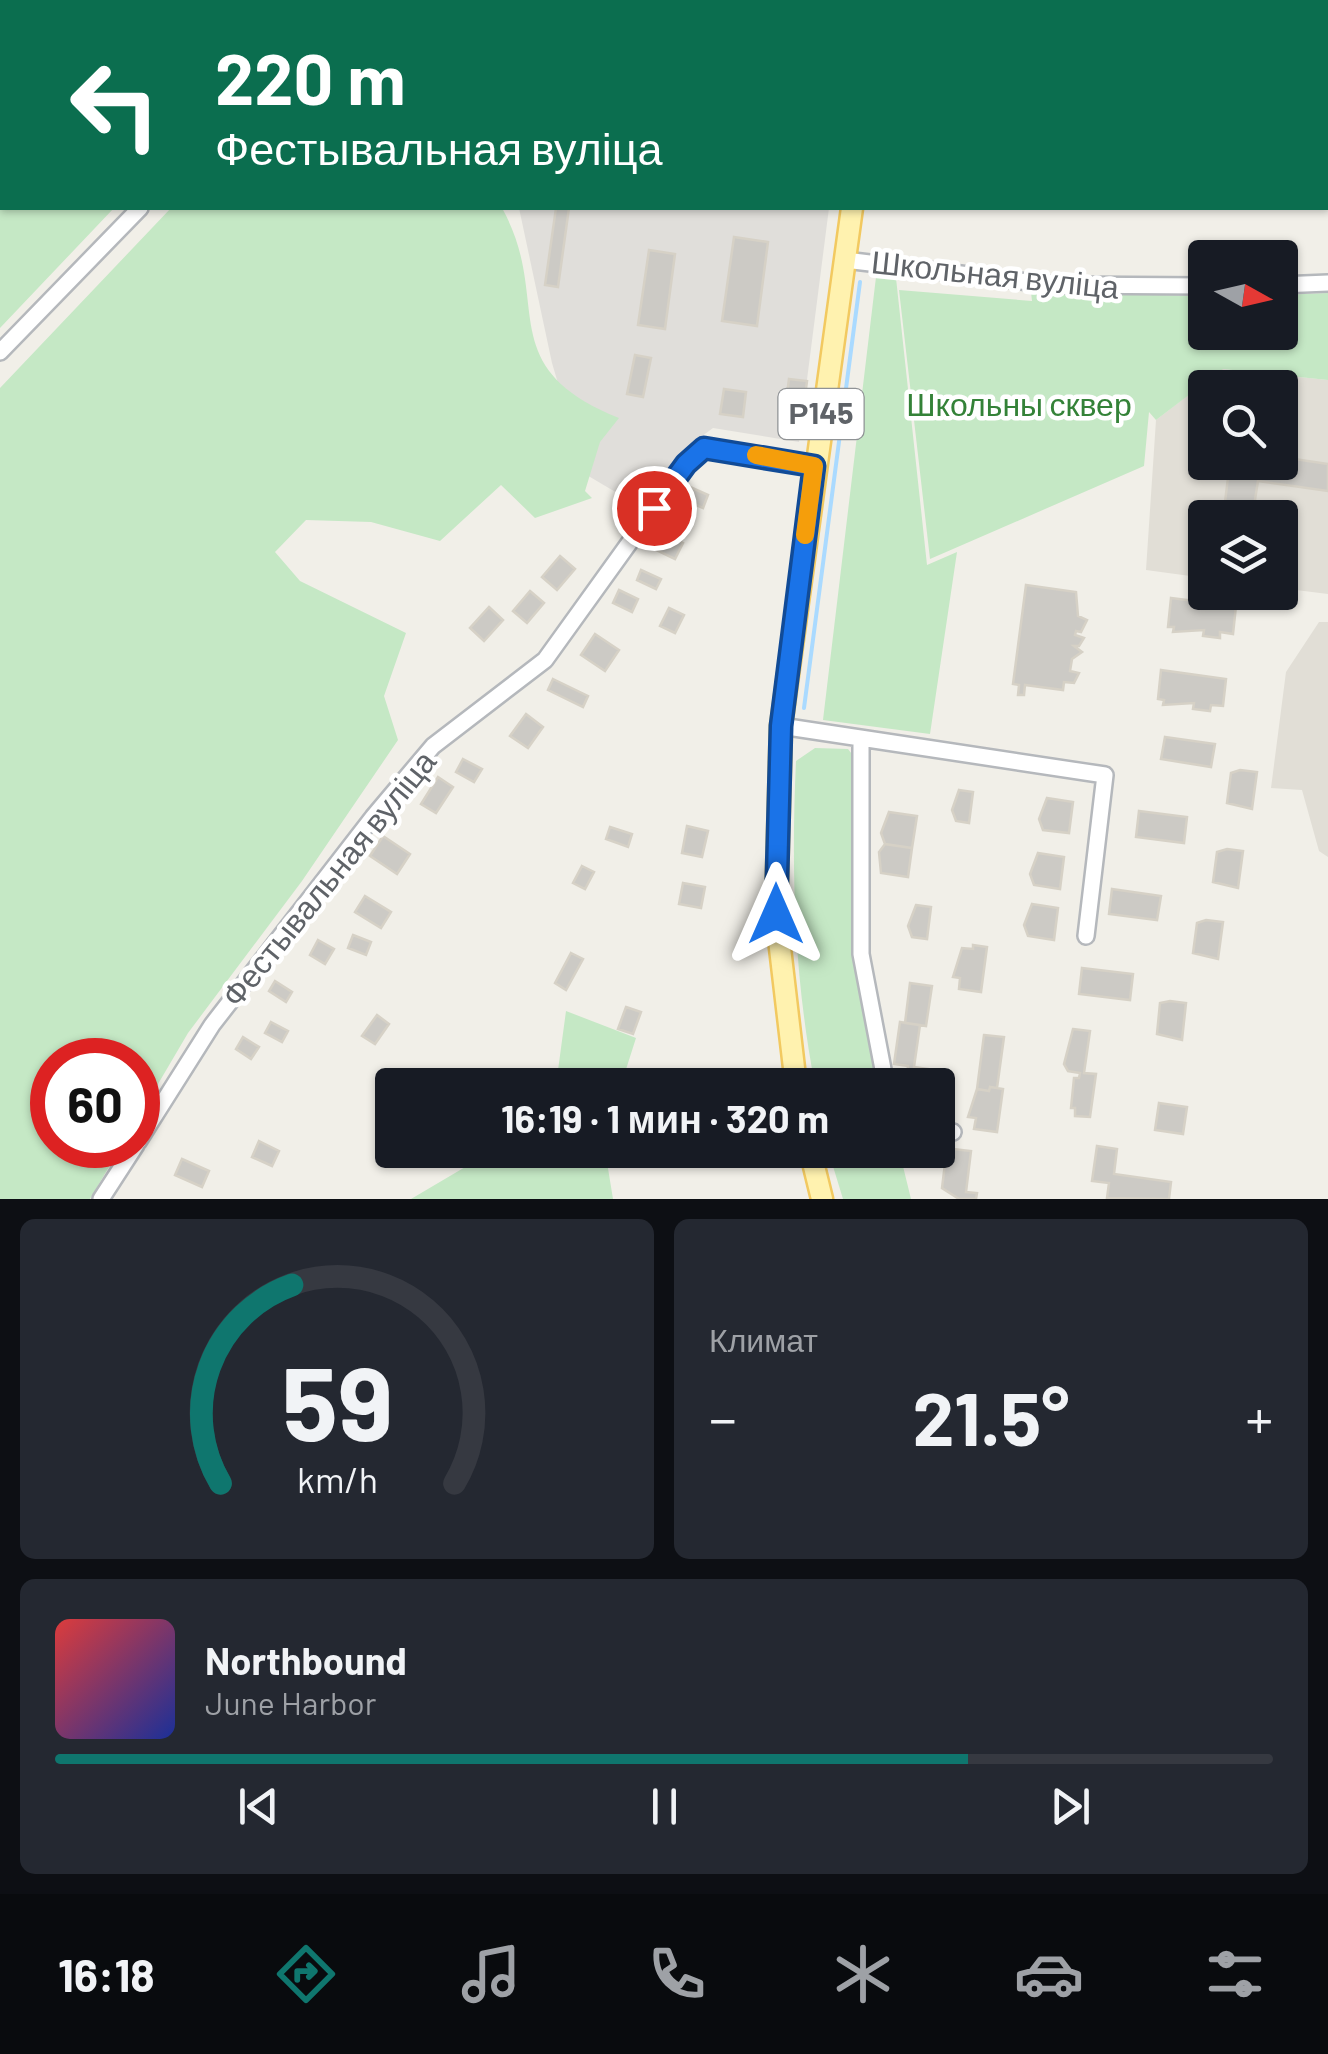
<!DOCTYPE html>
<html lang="ru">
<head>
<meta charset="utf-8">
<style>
	:root { --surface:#171b24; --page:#242831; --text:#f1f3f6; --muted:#9ea1a6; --line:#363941; --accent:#0f766e }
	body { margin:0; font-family:Barlow,sans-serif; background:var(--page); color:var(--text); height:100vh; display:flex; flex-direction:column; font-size:38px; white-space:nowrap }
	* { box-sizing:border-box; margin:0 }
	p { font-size:32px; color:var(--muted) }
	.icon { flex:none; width:55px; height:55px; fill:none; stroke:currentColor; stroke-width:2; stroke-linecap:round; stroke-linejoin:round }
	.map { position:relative; height:1199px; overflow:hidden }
	.side { display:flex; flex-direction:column; gap:20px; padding:20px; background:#0d0f14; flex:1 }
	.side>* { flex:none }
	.hud { position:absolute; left:0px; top:0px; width:1330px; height:210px; box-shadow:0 2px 8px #0004; background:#0b6e4f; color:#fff; overflow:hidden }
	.needle { width:65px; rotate:98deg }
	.buttons { position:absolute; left:1188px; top:240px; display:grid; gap:20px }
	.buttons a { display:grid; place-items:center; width:110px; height:110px; border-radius:10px; background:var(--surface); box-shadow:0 2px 8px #0004; font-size:50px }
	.speed { position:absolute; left:30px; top:1038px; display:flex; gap:20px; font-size:50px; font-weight:700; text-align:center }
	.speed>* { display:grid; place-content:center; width:130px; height:130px; border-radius:50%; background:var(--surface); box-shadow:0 2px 8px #0004; line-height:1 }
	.speed .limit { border:15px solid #d22; background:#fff; color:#111 }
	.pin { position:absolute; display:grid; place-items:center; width:85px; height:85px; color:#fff; margin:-42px; border:5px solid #fff; border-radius:50%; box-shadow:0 2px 10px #0007 }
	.me { position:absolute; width:110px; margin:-55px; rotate:0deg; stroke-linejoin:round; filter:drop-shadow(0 0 8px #0008) }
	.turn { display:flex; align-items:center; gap:35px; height:210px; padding:0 50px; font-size:45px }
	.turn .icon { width:130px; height:130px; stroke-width:2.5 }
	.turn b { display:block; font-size:70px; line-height:85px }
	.big { font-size:75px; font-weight:700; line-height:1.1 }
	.side .widget { flex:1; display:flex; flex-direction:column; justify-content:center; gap:15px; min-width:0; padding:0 35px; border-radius:15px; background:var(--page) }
	.side .dial { align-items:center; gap:0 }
	.dial svg { height:260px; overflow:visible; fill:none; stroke:var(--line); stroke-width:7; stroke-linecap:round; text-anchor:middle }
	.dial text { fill:var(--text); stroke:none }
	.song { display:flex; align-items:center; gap:30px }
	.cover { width:120px; height:120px; border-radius:15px; background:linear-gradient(135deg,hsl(0 70% 55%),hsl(230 70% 35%)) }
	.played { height:10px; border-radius:5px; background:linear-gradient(90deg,var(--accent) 75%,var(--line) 75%) }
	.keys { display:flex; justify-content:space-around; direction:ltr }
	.heat { display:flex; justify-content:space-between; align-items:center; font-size:55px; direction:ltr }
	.side .tiles { flex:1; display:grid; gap:20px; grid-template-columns:1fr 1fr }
	.widget:last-child { grid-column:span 2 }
	.trip { position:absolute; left:375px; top:1068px; width:580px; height:100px; border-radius:10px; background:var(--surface); box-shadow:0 2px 8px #0004; font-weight:700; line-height:100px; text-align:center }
	.tabs { display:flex; height:160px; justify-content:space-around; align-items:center; background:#090b0e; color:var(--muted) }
	.tabs .icon { width:70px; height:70px }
	.tabs .active { color:var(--accent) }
	.tabs b { font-size:45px; color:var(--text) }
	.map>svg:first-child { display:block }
	.industrial { fill:#e0deda }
	.education { fill:#e1ded6; fill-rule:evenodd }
	.green { fill:#c5e8c5 }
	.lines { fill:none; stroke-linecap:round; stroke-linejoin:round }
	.stream { stroke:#aadaff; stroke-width:4 }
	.building { fill:#cccac5; stroke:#d6d1c6; stroke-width:2.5 }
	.minor-casing { stroke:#b5b8bc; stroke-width:20 }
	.major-casing { stroke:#f2c960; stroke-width:25 }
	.minor { stroke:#fff; stroke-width:15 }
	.major { stroke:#fff2af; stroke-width:20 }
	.route-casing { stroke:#114b97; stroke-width:25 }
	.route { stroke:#1a73e8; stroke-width:18 }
	.slow { stroke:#f59e0b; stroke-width:18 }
	.labels { text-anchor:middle; stroke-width:9; stroke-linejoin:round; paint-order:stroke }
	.shield { fill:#fff; stroke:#8f9295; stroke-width:2.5 }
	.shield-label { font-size:30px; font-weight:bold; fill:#5f6368 }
	.street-label { font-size:32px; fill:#5f6368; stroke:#fff }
	.park-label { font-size:32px; fill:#348238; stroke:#fff }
</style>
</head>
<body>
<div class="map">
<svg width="1328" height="1199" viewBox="0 0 1328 1199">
	<rect width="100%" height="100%" fill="#f1efe8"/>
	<!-- industrial -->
	<path class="industrial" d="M 519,208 L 829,208 L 799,442 L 713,428 L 690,445 L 646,510 L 585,474 L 552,363 Z"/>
	<!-- education -->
	<path class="education" d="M 1222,369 L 1328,380 L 1328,594 L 1280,588 L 1280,518 L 1205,518 L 1205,578 L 1146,570 L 1156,420 ZM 1205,388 L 1280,388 L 1280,462 L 1205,462 Z
		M 1319,622 L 1328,622 L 1328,857 L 1319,851 L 1302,790 L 1271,788 L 1286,672 Z"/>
	<!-- green -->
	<path class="green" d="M 0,0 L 373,0 L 2,2 L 2,208 L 114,208 L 0,328 Z
		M 171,208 L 502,208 C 554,301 490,366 619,418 L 600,442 L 585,491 L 592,498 L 535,518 L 501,485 L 440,541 L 371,522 L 306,520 L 275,552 L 300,581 L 406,633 L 384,696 L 398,740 L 302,881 L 188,1033 L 138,1118 L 138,1060 L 52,1060 L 52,1145 L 122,1145 L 90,1199 L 0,1199 L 0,388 Z
		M 876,277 L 896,278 L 927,565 L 957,552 L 930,734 L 823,720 Z
		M 899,290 L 1032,301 L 1031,292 L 1205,296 L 1205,332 L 1280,332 L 1280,295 L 1328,293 L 1328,380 L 1223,369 L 1156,420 L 1149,412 L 1144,466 L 930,559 Z
		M 815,748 L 848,749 L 855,758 L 852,950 L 879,1085 L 815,1085 C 794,977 791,871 796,761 Z
		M 566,1011 L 636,1038 L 621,1085 L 556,1085 Z
		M 494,1150 L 605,1150 L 613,1199 L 411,1199 Z
		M 828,1150 L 899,1150 L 911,1199 L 843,1199 Z"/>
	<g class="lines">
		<!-- stream -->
		<path class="stream" d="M 804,708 L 860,282"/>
	</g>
	<!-- building -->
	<path class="building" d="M 556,208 L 569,208 L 558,287 L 545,285 Z
		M 734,237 L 768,242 L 757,326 L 722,321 Z
		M 649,250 L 675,254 L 665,329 L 638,325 Z
		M 635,355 L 651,358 L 643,397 L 627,394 Z
		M 789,379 L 807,381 L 802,419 L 784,417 Z
		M 724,389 L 746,392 L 743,417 L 720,414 Z
		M 1280,401 L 1288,402 L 1281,457 L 1328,464 L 1328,491 L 1258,481 L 1254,506 L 1272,508 L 1271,518 L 1223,518 L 1228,478 L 1199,474 L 1202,447 L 1205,462 L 1280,462 Z
		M 690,487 L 708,495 L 703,508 L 685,500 Z
		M 662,532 L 683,543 L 675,559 L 654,549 Z
		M 560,556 L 575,569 L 557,590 L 542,577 Z
		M 641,570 L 661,579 L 656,589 L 637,580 Z
		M 1026,585 L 1076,592 L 1078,616 L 1087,620 L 1081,632 L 1076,631 L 1075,635 L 1084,638 L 1079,646 L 1074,646 L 1082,652 L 1072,659 L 1070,671 L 1079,673 L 1074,683 L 1064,682 L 1063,690 L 1025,685 L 1024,695 L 1018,695 L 1019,685 L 1013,684 Z
		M 619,590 L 638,599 L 632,612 L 613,603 Z
		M 530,591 L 544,603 L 527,623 L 513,611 Z
		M 1171,598 L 1236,606 L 1233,634 L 1220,632 L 1220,638 L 1203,636 L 1204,630 L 1173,632 L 1174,627 L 1168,627 Z
		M 489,607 L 503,620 L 484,641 L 470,628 Z
		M 669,608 L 684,615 L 675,633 L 660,626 Z
		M 595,634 L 619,650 L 605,671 L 581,655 Z
		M 1161,670 L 1226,679 L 1223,706 L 1211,705 L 1210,711 L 1193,709 L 1194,703 L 1163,705 L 1164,700 L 1158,699 Z
		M 553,679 L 588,696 L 583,707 L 548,690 Z
		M 526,714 L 543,727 L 528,748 L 510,736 Z
		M 1165,737 L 1215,744 L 1211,767 L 1161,759 Z
		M 463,759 L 482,769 L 474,782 L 456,772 Z
		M 1240,770 L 1257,772 L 1252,809 L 1227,803 L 1231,773 Z
		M 438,777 L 453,787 L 436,813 L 421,804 Z
		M 959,790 L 973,792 L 969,823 L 956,821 L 952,810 Z
		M 1047,798 L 1073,802 L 1069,833 L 1043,830 L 1039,819 Z
		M 1139,811 L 1187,817 L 1184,843 L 1136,837 Z
		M 889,812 L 917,816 L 912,848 L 885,844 L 881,833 Z
		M 687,826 L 708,831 L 702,857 L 682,853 Z
		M 610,827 L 632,834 L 628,847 L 606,839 Z
		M 383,836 L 410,854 L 397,874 L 370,856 Z
		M 885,844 L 912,848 L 908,877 L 881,873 L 879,852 Z
		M 1227,849 L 1243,851 L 1238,888 L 1213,882 L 1217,852 Z
		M 1038,853 L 1064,857 L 1060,889 L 1034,885 L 1030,874 Z
		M 582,866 L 594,872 L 585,889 L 573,883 Z
		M 683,883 L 705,887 L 701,908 L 679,904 Z
		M 1112,889 L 1161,896 L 1157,920 L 1109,914 Z
		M 365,896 L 391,912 L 381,928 L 355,912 Z
		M 1032,904 L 1058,908 L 1054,940 L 1028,936 L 1024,925 Z
		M 916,905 L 931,907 L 927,939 L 912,937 L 908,926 Z
		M 1206,920 L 1223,922 L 1218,959 L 1193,953 L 1197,923 Z
		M 353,935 L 371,942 L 366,955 L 348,948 Z
		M 318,940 L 334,949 L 325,964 L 310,955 Z
		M 973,945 L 987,947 L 981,992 L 959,989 L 960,978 L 953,977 L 962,948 L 973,949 Z
		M 571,953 L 583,959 L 566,990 L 555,983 Z
		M 1082,968 L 1133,974 L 1130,1000 L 1079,994 Z
		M 275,981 L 292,992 L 286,1002 L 269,991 Z
		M 910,983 L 932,986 L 926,1026 L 905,1023 Z
		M 1170,1001 L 1186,1003 L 1182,1040 L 1157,1034 L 1160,1003 Z
		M 626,1007 L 641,1012 L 633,1034 L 618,1029 Z
		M 377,1015 L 389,1024 L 375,1044 L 362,1036 Z
		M 271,1022 L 288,1031 L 282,1042 L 265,1033 Z
		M 900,1022 L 920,1025 L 914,1067 L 949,1072 L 946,1094 L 938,1093 L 938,1085 L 905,1085 L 908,1066 L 894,1064 Z
		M 1073,1029 L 1090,1031 L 1084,1073 L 1096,1074 L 1090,1117 L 1075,1116 L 1075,1108 L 1071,1108 L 1074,1078 L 1079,1078 L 1080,1073 L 1068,1071 L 1064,1064 Z
		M 984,1035 L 1004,1037 L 997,1088 L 990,1087 L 989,1091 L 977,1089 Z
		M 243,1037 L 259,1047 L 251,1059 L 236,1049 Z
		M 990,1087 L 1003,1089 L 997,1132 L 974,1129 L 976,1118 L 968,1117 L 977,1089 L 989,1091 Z
		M 1159,1103 L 1187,1107 L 1183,1134 L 1155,1130 Z
		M 259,1141 L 279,1151 L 272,1166 L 252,1157 Z
		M 1097,1146 L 1117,1149 L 1114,1174 L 1171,1182 L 1169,1199 L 1107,1198 L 1109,1183 L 1092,1181 Z
		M 953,1149 L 971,1151 L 966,1192 L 977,1193 L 976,1199 L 959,1199 L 942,1188 L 946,1155 L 953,1156 Z
		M 182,1159 L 209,1171 L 202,1187 L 175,1175 Z"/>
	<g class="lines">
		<!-- minor casing -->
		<g class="minor-casing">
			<path id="minor" d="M 981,0 L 983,2
				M 412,2 L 418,0
				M 845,260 L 1053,285 L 1205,286
				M 1280,285 L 1328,283
				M 0,352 L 140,208
				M 781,726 L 1105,775 L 1086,936
				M 861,739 L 861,954 L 886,1085
				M 938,1130 L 953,1132
				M 138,1142 L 212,1025 L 373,817 L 433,746 L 545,660 L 686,464 L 705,448 L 814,467
				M 101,1199 L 136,1145"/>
		</g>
		<!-- major casing -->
		<g class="major-casing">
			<path id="major" d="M 881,2 L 881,0
				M 796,1085 L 776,914 L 781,726 L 852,208
				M 810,1150 L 822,1199"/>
		</g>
		<!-- minor -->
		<use href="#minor" class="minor"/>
		<!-- major -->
		<use href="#major" class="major"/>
	</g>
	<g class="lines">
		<!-- route casing -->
		<g class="route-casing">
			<path id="route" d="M 654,508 L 686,464 L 704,448 L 814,466 L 781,726 L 776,914"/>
		</g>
		<!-- route -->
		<use href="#route" class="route"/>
		<!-- slow -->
		<path class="slow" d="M 756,455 L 814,466 L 805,535"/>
	</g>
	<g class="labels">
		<!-- shield labels -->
		<rect class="shield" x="778.5" y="389" width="85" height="50" rx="8"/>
		<g class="shield-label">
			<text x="821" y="424">Р145</text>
		</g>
		<!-- street labels -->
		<g class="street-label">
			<text transform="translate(995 275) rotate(6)" y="11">Школьная вуліца</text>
			<text transform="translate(329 879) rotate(-51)" y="11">Фестывальная вуліца</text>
		</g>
		<!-- park labels -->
		<g class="park-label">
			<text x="1019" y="416">Школьны сквер</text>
		</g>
	</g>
</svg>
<div class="buttons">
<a><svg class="needle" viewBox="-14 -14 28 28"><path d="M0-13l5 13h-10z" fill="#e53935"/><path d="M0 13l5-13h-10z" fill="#9ea1a6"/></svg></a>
<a><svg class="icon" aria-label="search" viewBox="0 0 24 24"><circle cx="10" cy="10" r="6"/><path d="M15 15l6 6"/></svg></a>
<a><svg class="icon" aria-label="layers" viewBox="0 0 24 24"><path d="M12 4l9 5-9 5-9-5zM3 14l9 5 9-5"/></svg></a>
</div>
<div class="speed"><div class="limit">60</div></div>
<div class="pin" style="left:654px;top:508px;background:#d93025"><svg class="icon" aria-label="arrive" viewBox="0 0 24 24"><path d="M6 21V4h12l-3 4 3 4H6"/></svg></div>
<svg class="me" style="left:776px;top:914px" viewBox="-20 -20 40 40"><path d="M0-17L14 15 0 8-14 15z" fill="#1a73e8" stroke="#fff" stroke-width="4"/></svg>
<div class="trip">16:19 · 1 мин · 320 m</div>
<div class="hud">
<div class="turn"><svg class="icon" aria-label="left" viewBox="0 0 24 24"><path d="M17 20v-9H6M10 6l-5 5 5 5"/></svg><div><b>220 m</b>Фестывальная вуліца</div></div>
</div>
</div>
<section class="side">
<div class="tiles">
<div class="widget dial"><svg viewBox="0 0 100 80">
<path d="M14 69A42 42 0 1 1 86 69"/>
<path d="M14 69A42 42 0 0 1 36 8" stroke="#0f766e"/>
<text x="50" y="56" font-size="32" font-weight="700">59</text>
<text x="50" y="72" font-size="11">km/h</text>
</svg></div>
<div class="widget"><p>Климат</p>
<div class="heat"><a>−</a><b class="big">21.5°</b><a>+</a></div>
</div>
<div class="widget">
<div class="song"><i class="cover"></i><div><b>Northbound</b><p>June Harbor</p></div></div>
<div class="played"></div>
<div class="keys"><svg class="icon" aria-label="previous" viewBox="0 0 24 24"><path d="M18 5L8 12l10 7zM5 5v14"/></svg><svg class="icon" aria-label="pause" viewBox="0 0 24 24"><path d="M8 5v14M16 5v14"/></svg><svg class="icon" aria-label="next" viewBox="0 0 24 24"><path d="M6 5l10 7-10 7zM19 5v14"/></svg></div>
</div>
</div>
</section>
<nav class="tabs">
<b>16:18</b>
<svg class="icon active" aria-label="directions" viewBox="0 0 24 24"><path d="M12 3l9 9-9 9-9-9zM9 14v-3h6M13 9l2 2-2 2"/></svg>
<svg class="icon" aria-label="music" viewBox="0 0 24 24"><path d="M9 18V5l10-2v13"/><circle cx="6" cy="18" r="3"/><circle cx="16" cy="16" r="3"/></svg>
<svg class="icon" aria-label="phone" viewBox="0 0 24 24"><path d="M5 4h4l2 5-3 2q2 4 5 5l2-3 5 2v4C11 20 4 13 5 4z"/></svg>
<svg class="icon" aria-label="climate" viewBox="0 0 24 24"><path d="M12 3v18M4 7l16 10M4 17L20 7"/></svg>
<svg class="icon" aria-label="car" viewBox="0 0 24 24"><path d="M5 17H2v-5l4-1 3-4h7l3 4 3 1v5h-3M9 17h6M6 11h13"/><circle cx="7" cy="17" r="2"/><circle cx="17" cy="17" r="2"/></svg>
<svg class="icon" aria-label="filters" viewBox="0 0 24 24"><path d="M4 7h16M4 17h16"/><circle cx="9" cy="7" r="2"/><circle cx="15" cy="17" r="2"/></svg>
</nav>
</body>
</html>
